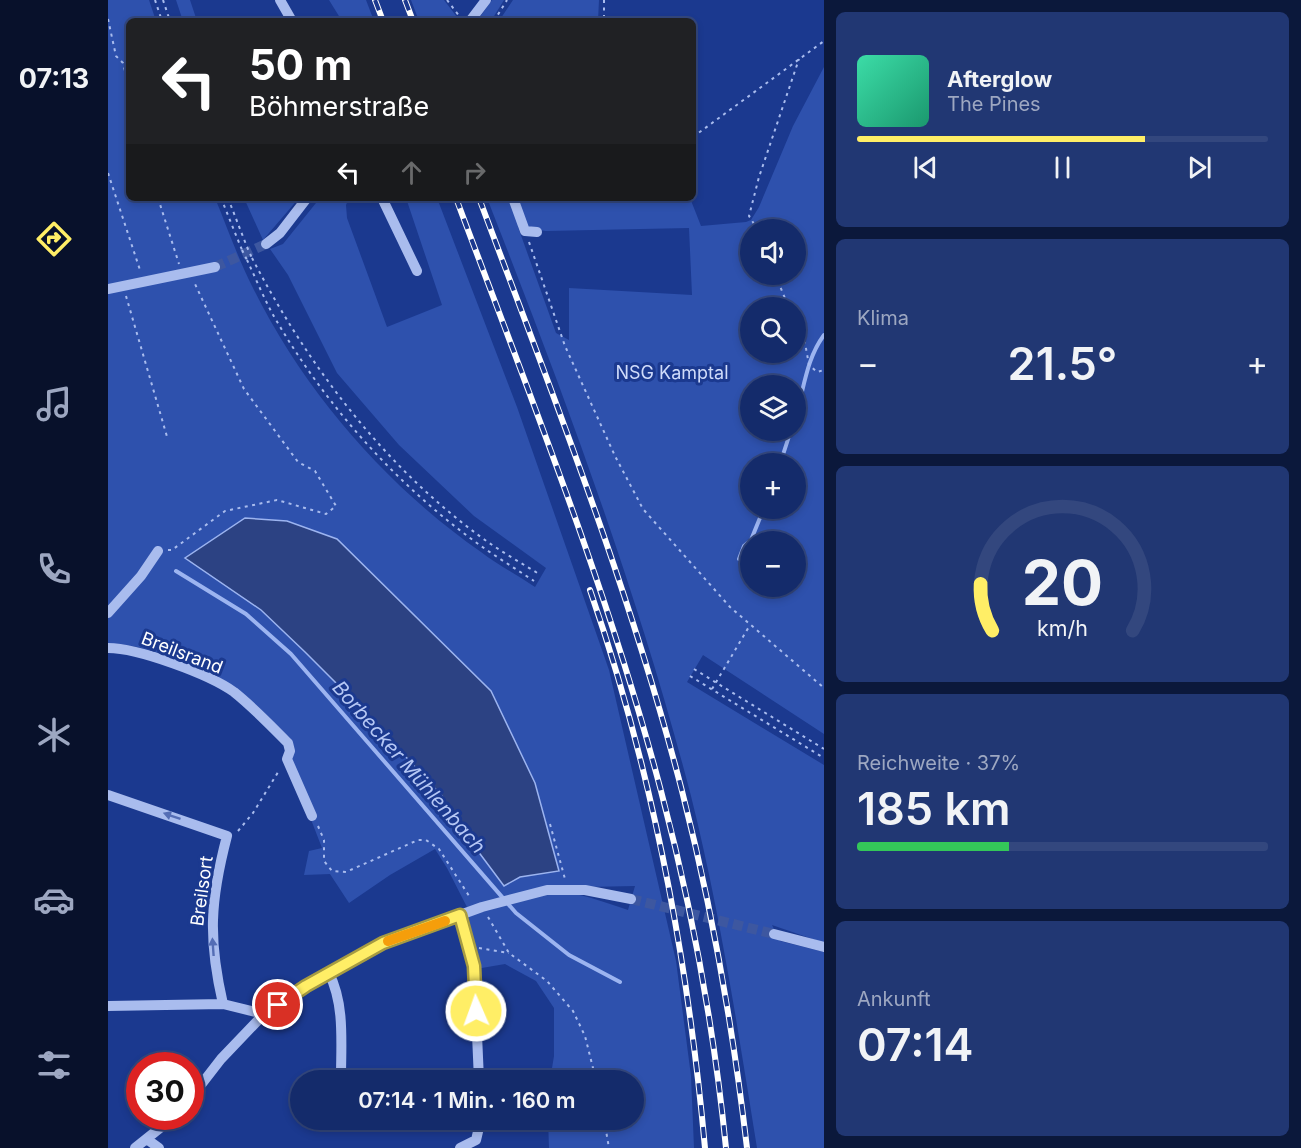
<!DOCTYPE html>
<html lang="de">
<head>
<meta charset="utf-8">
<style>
	:root { --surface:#142b6b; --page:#213773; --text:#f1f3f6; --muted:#9da7c1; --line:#33477e; --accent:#fe6 }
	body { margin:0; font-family:Inter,sans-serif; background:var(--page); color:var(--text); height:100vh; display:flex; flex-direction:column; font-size:22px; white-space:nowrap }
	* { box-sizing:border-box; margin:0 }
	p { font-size:20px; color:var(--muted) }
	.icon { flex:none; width:33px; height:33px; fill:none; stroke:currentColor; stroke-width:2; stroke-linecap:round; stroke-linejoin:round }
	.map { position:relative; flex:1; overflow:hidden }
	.panel { display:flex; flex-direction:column; gap:12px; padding:12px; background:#0b183b; width:477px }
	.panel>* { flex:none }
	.top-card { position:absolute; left:18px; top:18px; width:570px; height:183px; border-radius:9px; box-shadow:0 3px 9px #0003,0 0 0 2px var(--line); background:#202124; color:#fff; overflow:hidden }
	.controls { position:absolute; left:632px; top:219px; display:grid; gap:12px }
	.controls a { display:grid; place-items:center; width:66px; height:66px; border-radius:50%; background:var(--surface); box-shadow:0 3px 9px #0003,0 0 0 2px var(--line); font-size:30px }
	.speed { position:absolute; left:18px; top:1052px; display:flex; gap:12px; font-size:30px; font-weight:700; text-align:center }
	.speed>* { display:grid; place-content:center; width:78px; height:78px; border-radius:50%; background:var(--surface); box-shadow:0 3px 9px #0003,0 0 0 2px var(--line); line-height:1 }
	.speed .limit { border:9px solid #d22; background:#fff; color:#111 }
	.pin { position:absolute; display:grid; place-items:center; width:51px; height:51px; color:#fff; margin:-26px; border:3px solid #fff; border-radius:50%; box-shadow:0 2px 6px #0007 }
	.me { position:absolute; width:66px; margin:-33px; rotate:358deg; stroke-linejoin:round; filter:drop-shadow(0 0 4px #0008) }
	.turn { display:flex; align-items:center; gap:21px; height:126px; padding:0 24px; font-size:27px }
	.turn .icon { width:78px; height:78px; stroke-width:2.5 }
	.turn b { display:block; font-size:42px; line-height:51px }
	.lanes { display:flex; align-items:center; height:57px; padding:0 24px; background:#0003; justify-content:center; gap:30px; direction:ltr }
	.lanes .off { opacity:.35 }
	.big { font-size:45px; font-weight:600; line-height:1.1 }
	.panel .card { flex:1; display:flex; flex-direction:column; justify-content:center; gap:9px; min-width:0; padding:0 21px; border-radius:9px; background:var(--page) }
	.panel .dial { align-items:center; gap:0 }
	.dial svg { height:156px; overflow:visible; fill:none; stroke:var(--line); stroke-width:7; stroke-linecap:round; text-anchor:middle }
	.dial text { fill:var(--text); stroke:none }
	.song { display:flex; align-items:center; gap:18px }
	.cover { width:72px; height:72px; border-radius:9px; background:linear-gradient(135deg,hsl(160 70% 55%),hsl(160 70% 35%)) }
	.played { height:6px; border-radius:3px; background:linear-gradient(90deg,var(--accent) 70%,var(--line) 70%) }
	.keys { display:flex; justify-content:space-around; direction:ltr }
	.heat { display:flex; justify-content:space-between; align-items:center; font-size:33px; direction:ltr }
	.charge { height:9px; border-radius:4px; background:linear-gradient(90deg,#34c759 37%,var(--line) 0) }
	.trip { position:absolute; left:182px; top:1070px; width:354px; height:60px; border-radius:30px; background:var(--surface); box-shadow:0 3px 9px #0003,0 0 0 2px var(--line); font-weight:600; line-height:60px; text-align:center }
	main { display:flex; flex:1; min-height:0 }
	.menu { display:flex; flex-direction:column; width:108px; justify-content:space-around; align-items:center; background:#08112b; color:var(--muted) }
	.menu .icon { width:42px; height:42px }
	.menu .current { color:var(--accent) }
	.menu b { font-size:27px; color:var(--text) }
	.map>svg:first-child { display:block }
	.green { fill:#2e51ad; fill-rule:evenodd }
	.water { fill:#2c4283; stroke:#9cb4f0; stroke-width:1.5 }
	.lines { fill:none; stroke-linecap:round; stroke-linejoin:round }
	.stream { stroke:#9cb4f0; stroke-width:4 }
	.minor-tunnel { stroke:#3d57a0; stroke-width:10; stroke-dasharray:10 5; stroke-linecap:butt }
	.path { stroke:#a9bcee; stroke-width:2; stroke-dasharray:3 4.5; stroke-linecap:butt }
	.minor { stroke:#a9bcee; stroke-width:10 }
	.rail-casing { stroke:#fff; stroke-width:6 }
	.rail { stroke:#1b398f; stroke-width:4; stroke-dasharray:11; stroke-linecap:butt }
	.path-bridge { stroke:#a9bcee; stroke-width:2; stroke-dasharray:3 4.5; stroke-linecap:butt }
	.oneway { fill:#546db5 }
	.route-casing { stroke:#a69b42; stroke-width:15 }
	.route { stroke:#fe6; stroke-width:10 }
	.slow { stroke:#f59e0b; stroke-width:10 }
	.labels { text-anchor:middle; stroke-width:6; stroke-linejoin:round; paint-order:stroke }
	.park-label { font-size:18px; fill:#cfdbfa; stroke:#1b398f }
	.street-label { font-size:18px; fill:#fff; stroke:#1b398f }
	.water-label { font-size:20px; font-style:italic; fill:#b5c7f5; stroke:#1b398f }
</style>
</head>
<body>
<main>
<nav class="menu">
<b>07:13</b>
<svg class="icon current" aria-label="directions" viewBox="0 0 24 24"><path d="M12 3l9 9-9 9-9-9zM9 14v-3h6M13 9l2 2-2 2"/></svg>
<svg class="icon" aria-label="music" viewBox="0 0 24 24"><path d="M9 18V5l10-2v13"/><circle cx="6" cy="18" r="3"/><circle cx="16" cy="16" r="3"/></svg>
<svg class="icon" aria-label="phone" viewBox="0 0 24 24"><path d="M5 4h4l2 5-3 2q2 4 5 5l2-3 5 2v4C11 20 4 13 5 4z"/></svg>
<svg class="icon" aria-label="climate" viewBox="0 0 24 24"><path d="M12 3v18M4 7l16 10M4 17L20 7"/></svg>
<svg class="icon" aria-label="car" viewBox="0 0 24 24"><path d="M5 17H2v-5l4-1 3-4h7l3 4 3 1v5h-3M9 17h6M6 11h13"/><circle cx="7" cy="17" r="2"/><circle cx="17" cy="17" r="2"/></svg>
<svg class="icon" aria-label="filters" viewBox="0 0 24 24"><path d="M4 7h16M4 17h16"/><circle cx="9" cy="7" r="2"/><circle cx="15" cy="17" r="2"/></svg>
</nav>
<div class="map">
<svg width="716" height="1148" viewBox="0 0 716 1148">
	<rect width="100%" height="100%" fill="#1b398f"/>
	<!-- green -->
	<path class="green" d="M 0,0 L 41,0 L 48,21 L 21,21 L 21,198 L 107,198 C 119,227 130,258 144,286 C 195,390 278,486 373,552 C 390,565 409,575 427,587 L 438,568 L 366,516 L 291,445 L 229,373 L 180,275 L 162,249 L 175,244 L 212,198 L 241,198 L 238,205 L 239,218 L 279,327 L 334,305 L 298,198 L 329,198 L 409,407 L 501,670 L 568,961 L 583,1076 L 586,1148 L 441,1148 L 440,1119 L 525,1119 L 525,1080 L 442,1080 L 446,1056 L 446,1008 L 428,981 L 397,964 L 368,969 L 353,916 C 378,907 413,894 439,892 C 466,890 495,902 520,910 L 527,886 L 478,887 L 455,885 L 438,887 L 382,902 L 361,911 L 339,868 L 327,849 L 282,875 L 241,903 L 222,874 L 196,875 L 201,851 L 214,848 L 202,817 L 207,814 L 185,762 L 181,758 L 184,750 L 182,741 C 162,727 148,706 128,691 C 99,667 38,643 0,644 Z
		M 68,0 L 82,0 L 89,21 L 75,21 Z
		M 221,0 L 258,0 L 266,21 L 234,21 Z
		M 303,0 L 336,0 L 352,21 L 311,21 Z
		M 384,0 L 396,0 L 383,21 L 369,21 Z
		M 405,0 L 491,0 L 490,21 L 391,21 Z
		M 716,67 L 716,734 L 595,655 L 579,682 L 716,765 L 716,943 L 664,925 L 672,941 L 716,952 L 716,1148 L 649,1148 C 630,1030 612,912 583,796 C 530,592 456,394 379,198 L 582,198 L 593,226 L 638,222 L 643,220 L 651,207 L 685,126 ZM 410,227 L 438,231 L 581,228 L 584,295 L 461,288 L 461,340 L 448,333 ZM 642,230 L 687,230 L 687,274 L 642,274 ZM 642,308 L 687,308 L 687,352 L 642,352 ZM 642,386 L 687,386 L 687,430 L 642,430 ZM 642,464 L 687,464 L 687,508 L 642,508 ZM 642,542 L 687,542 L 687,586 L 642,586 Z
		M 136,198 L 191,198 L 155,240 Z"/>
	<!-- water -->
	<path class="water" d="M 137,518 L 179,521 L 229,539 L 383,691 L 427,783 L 451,871 L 412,877 L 396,886 L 346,819 L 334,796 L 249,704 L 197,652 L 153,610 L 77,558 Z"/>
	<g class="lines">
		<!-- stream -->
		<path class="stream" d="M 687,418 C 696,390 698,359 716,335
			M 672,464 L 683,430
			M 631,559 L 636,546 L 643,540 L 656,508
			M 68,571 L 138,614 L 183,654 L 408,913 L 461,955 L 512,982"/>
		<!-- minor-tunnel -->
		<path class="minor-tunnel" d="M 107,267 L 158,244
			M 523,899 L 666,934"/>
		<!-- path -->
		<path class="path" d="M 47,0 L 54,21
			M 55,0 L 62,21
			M 339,0 L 352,17
			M 496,0 L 496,21
			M 0,19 L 8,56 L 15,63 L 21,87
			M 386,21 L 399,0
			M 585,137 L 716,41
			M 0,173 L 32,270
			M 50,198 L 71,264
			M 113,198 L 134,250
			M 120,198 L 139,247
			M 650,230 L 641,216 L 651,177 L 691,59
			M 421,242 L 457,346 L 507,456 L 535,509 L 622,607 L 716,688
			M 144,258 C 201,367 276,467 377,540 C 394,552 413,563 431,574
			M 139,260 C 147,277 155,296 164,313 C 216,404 288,485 373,546 C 390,558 408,569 426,581
			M 667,274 L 681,308
			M 18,296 L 60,440
			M 687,320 L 697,343 L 701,365 L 709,372 L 716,370
			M 60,550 L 64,550 L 117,511 L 169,500 L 218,514 L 228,506 L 207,471 L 190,462 L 136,389 L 87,284
			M 586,669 L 716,749
			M 582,676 L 716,758
			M 604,689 L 642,625
			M 442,824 L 457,879
			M 210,826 L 216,840 L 216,861 L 224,871 L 238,872 L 310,840 L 318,840 L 331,849 L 363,899
			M 130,831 L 145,813 L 172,769
			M 380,917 L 401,953 L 439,981 L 465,1011 L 477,1036 L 488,1080
			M 371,948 L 401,953
			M 245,1078 L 302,1074
			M 496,1119 L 501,1148"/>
		<!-- minor -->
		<path class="minor" d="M 172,0 L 184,21
			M 362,21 L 378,0
			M 274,198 L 309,271
			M 405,198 L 417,231 L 429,232
			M 158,244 L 172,233 L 199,198
			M 0,289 L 107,267
			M 0,613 L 33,576 L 50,551
			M 0,648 C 30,648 101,674 126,692 C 145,707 163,726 180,743 L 182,751 L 179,759 L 204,816
			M 0,795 L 119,836 C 102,901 100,939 115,1004
			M 352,915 L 366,966 L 371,1080
			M 666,934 L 716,947
			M 221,973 C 237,1005 233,1043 233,1078
			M 0,1006 L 115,1004 L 156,1014
			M 82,1099 L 113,1059 L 156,1014 L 198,986 L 275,943 L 374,907 L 439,890 L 477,890 L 523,899
			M 40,1140 L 51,1148
			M 27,1148 L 67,1116
			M 352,1148 L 368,1140 L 373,1119"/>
		<!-- rail casing -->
		<g class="rail-casing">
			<path id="rail" d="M 267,0 L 275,21
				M 297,0 L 305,21
				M 348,198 C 421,394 500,589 553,791 C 584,908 606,1028 618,1148
				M 371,198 C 444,393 522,589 574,791 C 604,908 625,1028 639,1148
				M 482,590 C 544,769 580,960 597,1148"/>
		</g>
		<!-- rail -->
		<use href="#rail" class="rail"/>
		<!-- path-bridge -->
		<path class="path-bridge" d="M 139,247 L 144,258
			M 134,250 L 139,260"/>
	</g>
	<!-- one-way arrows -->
	<defs><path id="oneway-solid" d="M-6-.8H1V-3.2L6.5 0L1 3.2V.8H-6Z" transform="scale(1.5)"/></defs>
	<g class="oneway">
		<use href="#oneway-solid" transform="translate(64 816) rotate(-161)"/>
		<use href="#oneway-solid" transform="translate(105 947) rotate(-94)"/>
	</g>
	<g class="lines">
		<!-- route casing -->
		<g class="route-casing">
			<path id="route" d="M 170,1005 L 198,986 L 275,943 L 352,915 L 366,966 L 368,1011"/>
		</g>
		<!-- route -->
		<use href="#route" class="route"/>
		<!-- slow -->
		<path class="slow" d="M 280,941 L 337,921"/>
	</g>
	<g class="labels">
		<!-- park labels -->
		<g class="park-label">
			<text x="564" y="379">NSG Kamptal</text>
		</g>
		<!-- street labels -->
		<g class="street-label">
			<text transform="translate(74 653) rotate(21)" y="6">Breilsrand</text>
			<text transform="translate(94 891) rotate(-82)" y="6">Breilsort</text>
		</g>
		<!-- water labels -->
		<g class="water-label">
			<text transform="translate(301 767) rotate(49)" y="7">Borbecker Mühlenbach</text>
		</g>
	</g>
</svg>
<div class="controls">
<a><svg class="icon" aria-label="sound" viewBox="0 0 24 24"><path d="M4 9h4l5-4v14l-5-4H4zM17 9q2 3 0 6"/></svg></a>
<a><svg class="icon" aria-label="search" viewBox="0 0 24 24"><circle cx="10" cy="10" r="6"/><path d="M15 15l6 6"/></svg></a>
<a><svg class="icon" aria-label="layers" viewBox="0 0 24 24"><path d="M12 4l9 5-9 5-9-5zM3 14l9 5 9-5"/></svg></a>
<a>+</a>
<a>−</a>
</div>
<div class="speed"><div class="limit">30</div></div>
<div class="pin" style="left:170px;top:1005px;background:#d93025"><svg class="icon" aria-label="arrive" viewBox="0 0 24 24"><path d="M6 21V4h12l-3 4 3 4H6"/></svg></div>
<svg class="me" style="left:368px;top:1011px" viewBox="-20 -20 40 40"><circle r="17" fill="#fe6" stroke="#fff" stroke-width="3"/><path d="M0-11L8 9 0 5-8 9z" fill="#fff"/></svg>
<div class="trip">07:14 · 1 Min. · 160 m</div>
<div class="top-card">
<div class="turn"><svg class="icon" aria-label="left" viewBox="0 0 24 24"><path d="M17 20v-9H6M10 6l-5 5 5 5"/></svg><div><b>50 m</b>Böhmerstraße</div></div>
<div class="lanes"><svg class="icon" aria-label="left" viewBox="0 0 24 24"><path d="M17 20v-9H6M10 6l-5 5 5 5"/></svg><svg class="icon off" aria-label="ahead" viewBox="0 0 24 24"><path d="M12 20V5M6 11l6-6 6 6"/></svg><svg class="icon off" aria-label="right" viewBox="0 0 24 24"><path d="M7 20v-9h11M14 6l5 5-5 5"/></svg></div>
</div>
</div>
<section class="panel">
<div class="card">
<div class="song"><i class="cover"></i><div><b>Afterglow</b><p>The Pines</p></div></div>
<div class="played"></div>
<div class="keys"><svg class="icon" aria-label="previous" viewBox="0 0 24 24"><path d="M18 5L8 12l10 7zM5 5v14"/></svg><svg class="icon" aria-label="pause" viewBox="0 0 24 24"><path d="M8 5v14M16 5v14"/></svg><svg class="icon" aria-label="next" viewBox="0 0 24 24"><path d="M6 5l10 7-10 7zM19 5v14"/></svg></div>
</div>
<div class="card"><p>Klima</p>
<div class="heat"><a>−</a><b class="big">21.5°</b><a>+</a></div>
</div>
<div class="card dial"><svg viewBox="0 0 100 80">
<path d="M14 69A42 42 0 1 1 86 69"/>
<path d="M14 69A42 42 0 0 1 8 45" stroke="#fe6"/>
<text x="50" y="56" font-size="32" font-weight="700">20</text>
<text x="50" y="72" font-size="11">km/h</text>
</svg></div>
<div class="card"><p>Reichweite · 37%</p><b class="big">185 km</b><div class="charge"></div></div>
<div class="card"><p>Ankunft</p><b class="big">07:14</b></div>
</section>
</main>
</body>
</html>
